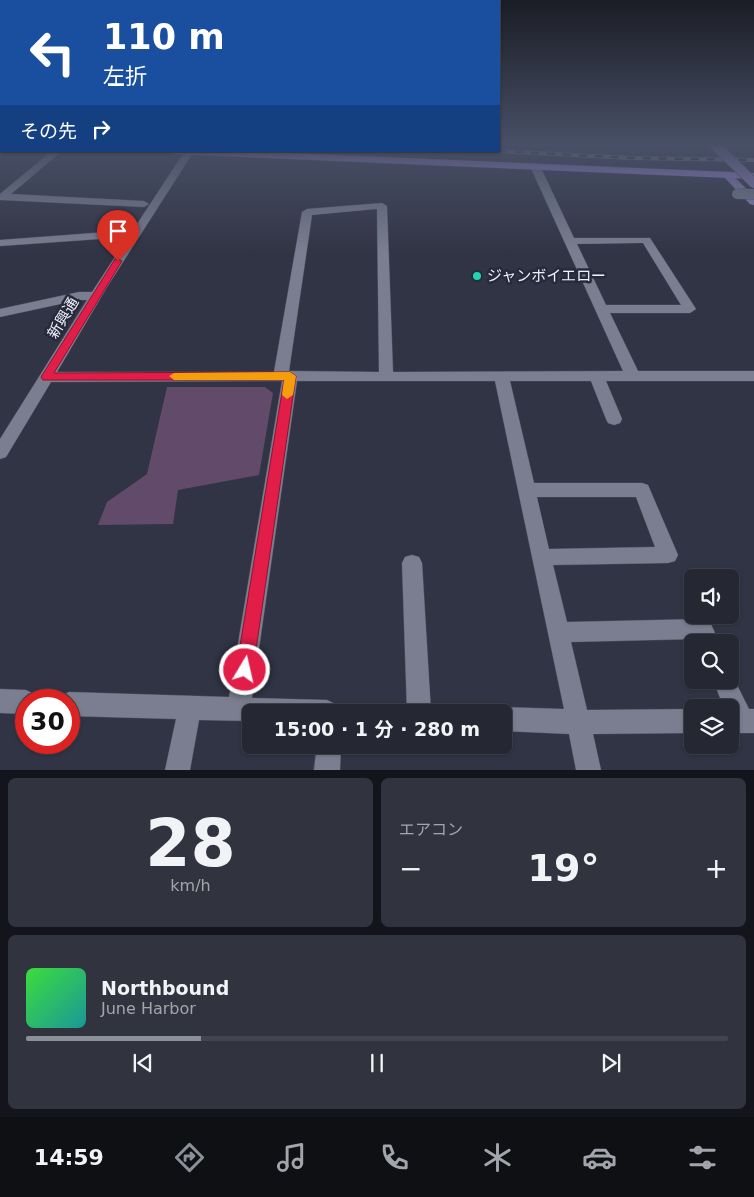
<!DOCTYPE html>
<html lang="ja">
<head>
<meta charset="utf-8">
<style>
	:root { --surface:#252733; --page:#31333f; --text:#f1f3f6; --muted:#a3a5ac; --line:#42444e; --accent:#8c9099 }
	body { margin:0; font-family:"DejaVu Sans","Noto Sans JP",sans-serif; background:var(--page); color:var(--text); height:100vh; display:flex; flex-direction:column; font-size:19px; white-space:nowrap }
	* { box-sizing:border-box; margin:0 }
	p { font-size:16px; color:var(--muted) }
	.icon { flex:none; width:28px; height:28px; fill:none; stroke:currentColor; stroke-width:2; stroke-linecap:round; stroke-linejoin:round }
	.map { position:relative; height:770px; overflow:hidden }
	.sheet { display:flex; flex-direction:column; gap:8px; padding:8px; background:#14151c; flex:1 }
	.sheet>* { flex:none }
	.banner { position:absolute; left:0px; top:0px; width:500px; height:152px; box-shadow:0 1px 4px #0004,0 0 0 1px var(--line); background:#1a4fa0; color:#fff; overflow:hidden }
	.tools { position:absolute; left:684px; top:569px; display:grid; gap:10px }
	.tools a { display:grid; place-items:center; width:55px; height:55px; border-radius:8px; background:var(--surface); box-shadow:0 1px 4px #0004,0 0 0 1px var(--line); font-size:25px }
	.speed { position:absolute; left:15px; top:689px; display:flex; gap:10px; font-size:25px; font-weight:700; text-align:center }
	.speed>* { display:grid; place-content:center; width:65px; height:65px; border-radius:50%; background:var(--surface); box-shadow:0 1px 4px #0004,0 0 0 1px var(--line); line-height:1 }
	.speed .limit { border:8px solid #d22; background:#fff; color:#111 }
	.pin { position:absolute; display:grid; place-items:center; width:42px; height:42px; color:#fff; margin:-51px -21px; border-radius:50% 50% 50% 0; rotate:-45deg; box-shadow:0 0 5px #0007 }
	.pin .icon { rotate:45deg }
	.me { position:absolute; width:55px; margin:-28px; rotate:9deg; stroke-linejoin:round; filter:drop-shadow(0 0 4px #0008) }
	.turn { display:flex; align-items:center; gap:18px; height:105px; padding:0 20px; font-size:22px }
	.turn .icon { width:65px; height:65px; stroke-width:2.5 }
	.turn b { display:block; font-size:35px; line-height:42px }
	.then { display:flex; align-items:center; height:48px; padding:0 20px; background:#0003; gap:10px; font-size:19px }
	.big { font-size:38px; font-weight:700; line-height:1.1 }
	.sheet .tile { flex:1; display:flex; flex-direction:column; justify-content:center; gap:8px; min-width:0; padding:0 18px; border-radius:8px; background:var(--page) }
	.sheet .dial { align-items:center; gap:0 }
	.dial b { font-size:65px; line-height:1 }
	.song { display:flex; align-items:center; gap:15px }
	.cover { width:60px; height:60px; border-radius:8px; background:linear-gradient(135deg,hsl(120 70% 55%),hsl(180 70% 35%)) }
	.played { height:5px; border-radius:2px; background:linear-gradient(90deg,var(--accent) 25%,var(--line) 25%) }
	.keys { display:flex; justify-content:space-around; direction:ltr }
	.heat { display:flex; justify-content:space-between; align-items:center; font-size:28px; direction:ltr }
	.sheet .tiles { flex:1; display:grid; gap:8px; grid-template-columns:1fr 1fr }
	.tile:last-child { grid-column:span 2 }
	.trip { position:absolute; left:242px; top:704px; width:270px; height:50px; border-radius:8px; background:var(--surface); box-shadow:0 1px 4px #0004,0 0 0 1px var(--line); font-weight:700; line-height:50px; text-align:center }
	.tabs { display:flex; height:80px; justify-content:space-around; align-items:center; background:#0f1014; color:var(--muted) }
	.tabs .icon { width:35px; height:35px }
	.tabs .current { color:var(--accent) }
	.tabs b { font-size:22px; color:var(--text) }
	.map>svg:first-child { display:block }
	.green { fill:#624b6a }
	.lines { fill:none; stroke-linecap:round; stroke-linejoin:round }
	.minor-casing { stroke:#4c4f5c; stroke-width:1 }
	.major-casing { stroke:#4c4f5c; stroke-width:1 }
	.highway-casing { stroke:#4c4f5c; stroke-width:1 }
	.minor { fill:#7a7e90; fill-rule:evenodd }
	.major { fill:#9586c4; fill-rule:evenodd }
	.highway { fill:#a78ce6; fill-rule:evenodd }
	.rail-casing { stroke:#8e919e; stroke-width:4 }
	.rail { stroke:#272a3a; stroke-width:2.5; stroke-dasharray:8; stroke-linecap:butt }
	.minor-bridge-casing { stroke:#4c4f5c; stroke-width:11; stroke-linecap:butt }
	.major-bridge-casing { stroke:#4c4f5c; stroke-width:11; stroke-linecap:butt }
	.minor-bridge { stroke:#7a7e90; stroke-width:10 }
	.major-bridge { stroke:#9586c4; stroke-width:10 }
	.route { fill:#e11d48; stroke:#92132f }
	.slow { fill:#f59e0b }
	.poi-dot { fill:#1fd5b0; stroke:#272a3a; stroke-width:2 }
	.labels { text-anchor:middle; stroke-width:5; stroke-linejoin:round; paint-order:stroke }
	.poi-label { font-size:15px; fill:#eef1fb; stroke:#272a3a; text-anchor:start }
	.street-label { font-size:15px; fill:#eef1fb; stroke:#272a3a }
</style>
</head>
<body>
<div class="map">
<svg width="754" height="770" viewBox="0 0 754 770">
	<rect width="100%" height="100%" fill="#313444"/>
	<!-- green -->
	<path class="green" d="M 167,387 L 265,387 L 273,393 L 259,475 L 178,490 L 173,524 L 98,525 L 107,502 L 147,474 Z"/>
	<g class="lines">
		<!-- minor casing -->
		<g class="minor-casing">
			<path id="minor" d="M 52,151 L 62,151 L 11,194 L 144,201 L 149,204 L 144,207 L 0,200 L 0,194 Z
				M 185,151 L 194,151 L 107,287 L 57,372 L 274,372 L 302,212 L 307,209 L 382,203 L 387,206 L 393,372 L 623,371 L 530,166 L 535,163 L 540,166 L 574,238 L 650,238 L 696,309 L 690,313 L 610,313 L 638,371 L 754,371 L 754,381 L 606,381 L 622,419 L 620,423 L 614,425 L 608,423 L 606,419 L 591,381 L 510,381 L 534,483 L 642,483 L 648,485 L 678,555 L 675,561 L 668,563 L 553,565 L 567,622 L 702,619 L 710,622 L 719,642 L 697,642 L 696,639 L 571,642 L 587,710 L 692,709 L 692,733 L 593,734 L 601,770 L 576,770 L 569,734 L 504,731 L 504,712 L 495,712 L 504,707 L 564,709 L 495,381 L 297,381 L 252,698 L 327,700 L 335,704 L 339,712 L 251,712 L 251,721 L 199,720 L 190,770 L 165,770 L 176,719 L 69,716 L 69,700 L 59,700 L 61,696 L 69,692 L 229,697 L 282,381 L 51,382 L 6,457 L 0,459 L 0,439 L 87,300 L 79,300 L 0,317 L 0,309 L 79,292 L 92,292 L 128,237 L 0,246 L 0,240 L 133,230 ZM 377,209 L 379,372 L 289,371 L 312,215 ZM 643,243 L 681,305 L 606,305 L 577,244 ZM 537,497 L 636,497 L 655,547 L 549,549 Z
				M 412,555 L 419,557 L 422,563 L 431,712 L 407,712 L 402,563 L 405,557 Z
				M 730,671 L 749,709 L 754,709 L 754,733 L 730,733 L 730,708 L 724,708 L 713,680 L 730,680 Z
				M 0,689 L 26,690 L 34,694 L 37,700 L 26,700 L 26,714 L 0,713 Z
				M 317,745 L 341,745 L 340,770 L 314,770 Z"/>
		</g>
		<!-- major casing -->
		<g class="major-casing">
			<path id="major" d="M 727,172 L 730,173 L 754,196 L 754,205 L 750,204 L 724,177 L 724,173 Z"/>
		</g>
		<!-- highway casing -->
		<g class="highway-casing">
			<path id="highway" d="M 168,151 L 240,151 L 754,173 L 754,179 L 172,154 Z"/>
		</g>
		<!-- minor -->
		<use href="#minor" class="minor"/>
		<!-- major -->
		<use href="#major" class="major"/>
		<!-- highway -->
		<use href="#highway" class="highway"/>
		<!-- rail casing -->
		<g class="rail-casing">
			<path id="rail" d="M 499,151 L 631,158 L 754,160"/>
		</g>
		<!-- rail -->
		<use href="#rail" class="rail"/>
		<!-- minor-bridge casing -->
		<g class="minor-bridge-casing">
			<path id="minor-bridge" d="M 737,194 L 754,194"/>
		</g>
		<!-- major-bridge casing -->
		<g class="major-bridge-casing">
			<path id="major-bridge" d="M 715,145 L 754,183"/>
		</g>
		<!-- minor-bridge -->
		<use href="#minor-bridge" class="minor-bridge"/>
		<!-- major-bridge -->
		<use href="#major-bridge" class="major-bridge"/>
	</g>
	<!-- sky -->
	<linearGradient id="sky" x2="0" y2="1"><stop stop-color="#1b1d25"/><stop offset="0.57" stop-color="#485067"/><stop offset="1" stop-color="#485067" stop-opacity="0"/></linearGradient>
	<rect width="754" height="253" fill="url(#sky)"/>
	<!-- route -->
	<path class="route" d="M 115,259 L 118,259 L 122,261 L 54,373 L 290,372 L 296,376 L 253,670 L 251,676 L 245,679 L 239,676 L 236,670 L 284,380 L 43,380 L 41,377 Z"/>
	<!-- slow -->
	<path class="slow" d="M 290,372 L 296,376 L 293,395 L 287,399 L 282,395 L 284,380 L 174,380 L 169,376 L 174,373 Z"/>
	<!-- markers -->
	<circle class="poi-dot" cx="477" cy="276" r="5"/>
	<g class="labels">
		<!-- poi labels -->
		<g class="poi-label">
			<text x="487" y="281">ジャンボイエロー</text>
		</g>
		<!-- street labels -->
		<g class="street-label">
			<text transform="translate(63 318) rotate(-59)" y="5">新興通</text>
		</g>
	</g>
</svg>
<div class="tools">
<a><svg class="icon" aria-label="sound" viewBox="0 0 24 24"><path d="M4 9h4l5-4v14l-5-4H4zM17 9q2 3 0 6"/></svg></a>
<a><svg class="icon" aria-label="search" viewBox="0 0 24 24"><circle cx="10" cy="10" r="6"/><path d="M15 15l6 6"/></svg></a>
<a><svg class="icon" aria-label="layers" viewBox="0 0 24 24"><path d="M12 4l9 5-9 5-9-5zM3 14l9 5 9-5"/></svg></a>
</div>
<div class="speed"><div class="limit">30</div></div>
<div class="pin" style="left:118px;top:261px;background:#d93025"><svg class="icon" aria-label="arrive" viewBox="0 0 24 24"><path d="M6 21V4h12l-3 4 3 4H6"/></svg></div>
<svg class="me" style="left:245px;top:670px" viewBox="-20 -20 40 40"><circle r="17" fill="#e11d48" stroke="#fff" stroke-width="3"/><path d="M0-11L8 9 0 5-8 9z" fill="#fff"/></svg>
<div class="trip">15:00 · 1 分 · 280 m</div>
<div class="banner">
<div class="turn"><svg class="icon" aria-label="left" viewBox="0 0 24 24"><path d="M17 20v-9H6M10 6l-5 5 5 5"/></svg><div><b>110 m</b>左折</div></div>
<div class="then">その先<svg class="icon" aria-label="right" viewBox="0 0 24 24"><path d="M7 20v-9h11M14 6l5 5-5 5"/></svg></div>
</div>
</div>
<section class="sheet">
<div class="tiles">
<div class="tile dial"><b>28</b><p>km/h</p></div>
<div class="tile"><p>エアコン</p>
<div class="heat"><a>−</a><b class="big">19°</b><a>+</a></div>
</div>
<div class="tile">
<div class="song"><i class="cover"></i><div><b>Northbound</b><p>June Harbor</p></div></div>
<div class="played"></div>
<div class="keys"><svg class="icon" aria-label="previous" viewBox="0 0 24 24"><path d="M18 5L8 12l10 7zM5 5v14"/></svg><svg class="icon" aria-label="pause" viewBox="0 0 24 24"><path d="M8 5v14M16 5v14"/></svg><svg class="icon" aria-label="next" viewBox="0 0 24 24"><path d="M6 5l10 7-10 7zM19 5v14"/></svg></div>
</div>
</div>
</section>
<nav class="tabs">
<b>14:59</b>
<svg class="icon current" aria-label="directions" viewBox="0 0 24 24"><path d="M12 3l9 9-9 9-9-9zM9 14v-3h6M13 9l2 2-2 2"/></svg>
<svg class="icon" aria-label="music" viewBox="0 0 24 24"><path d="M9 18V5l10-2v13"/><circle cx="6" cy="18" r="3"/><circle cx="16" cy="16" r="3"/></svg>
<svg class="icon" aria-label="phone" viewBox="0 0 24 24"><path d="M5 4h4l2 5-3 2q2 4 5 5l2-3 5 2v4C11 20 4 13 5 4z"/></svg>
<svg class="icon" aria-label="climate" viewBox="0 0 24 24"><path d="M12 3v18M4 7l16 10M4 17L20 7"/></svg>
<svg class="icon" aria-label="car" viewBox="0 0 24 24"><path d="M5 17H2v-5l4-1 3-4h7l3 4 3 1v5h-3M9 17h6M6 11h13"/><circle cx="7" cy="17" r="2"/><circle cx="17" cy="17" r="2"/></svg>
<svg class="icon" aria-label="filters" viewBox="0 0 24 24"><path d="M4 7h16M4 17h16"/><circle cx="9" cy="7" r="2"/><circle cx="15" cy="17" r="2"/></svg>
</nav>
</body>
</html>
